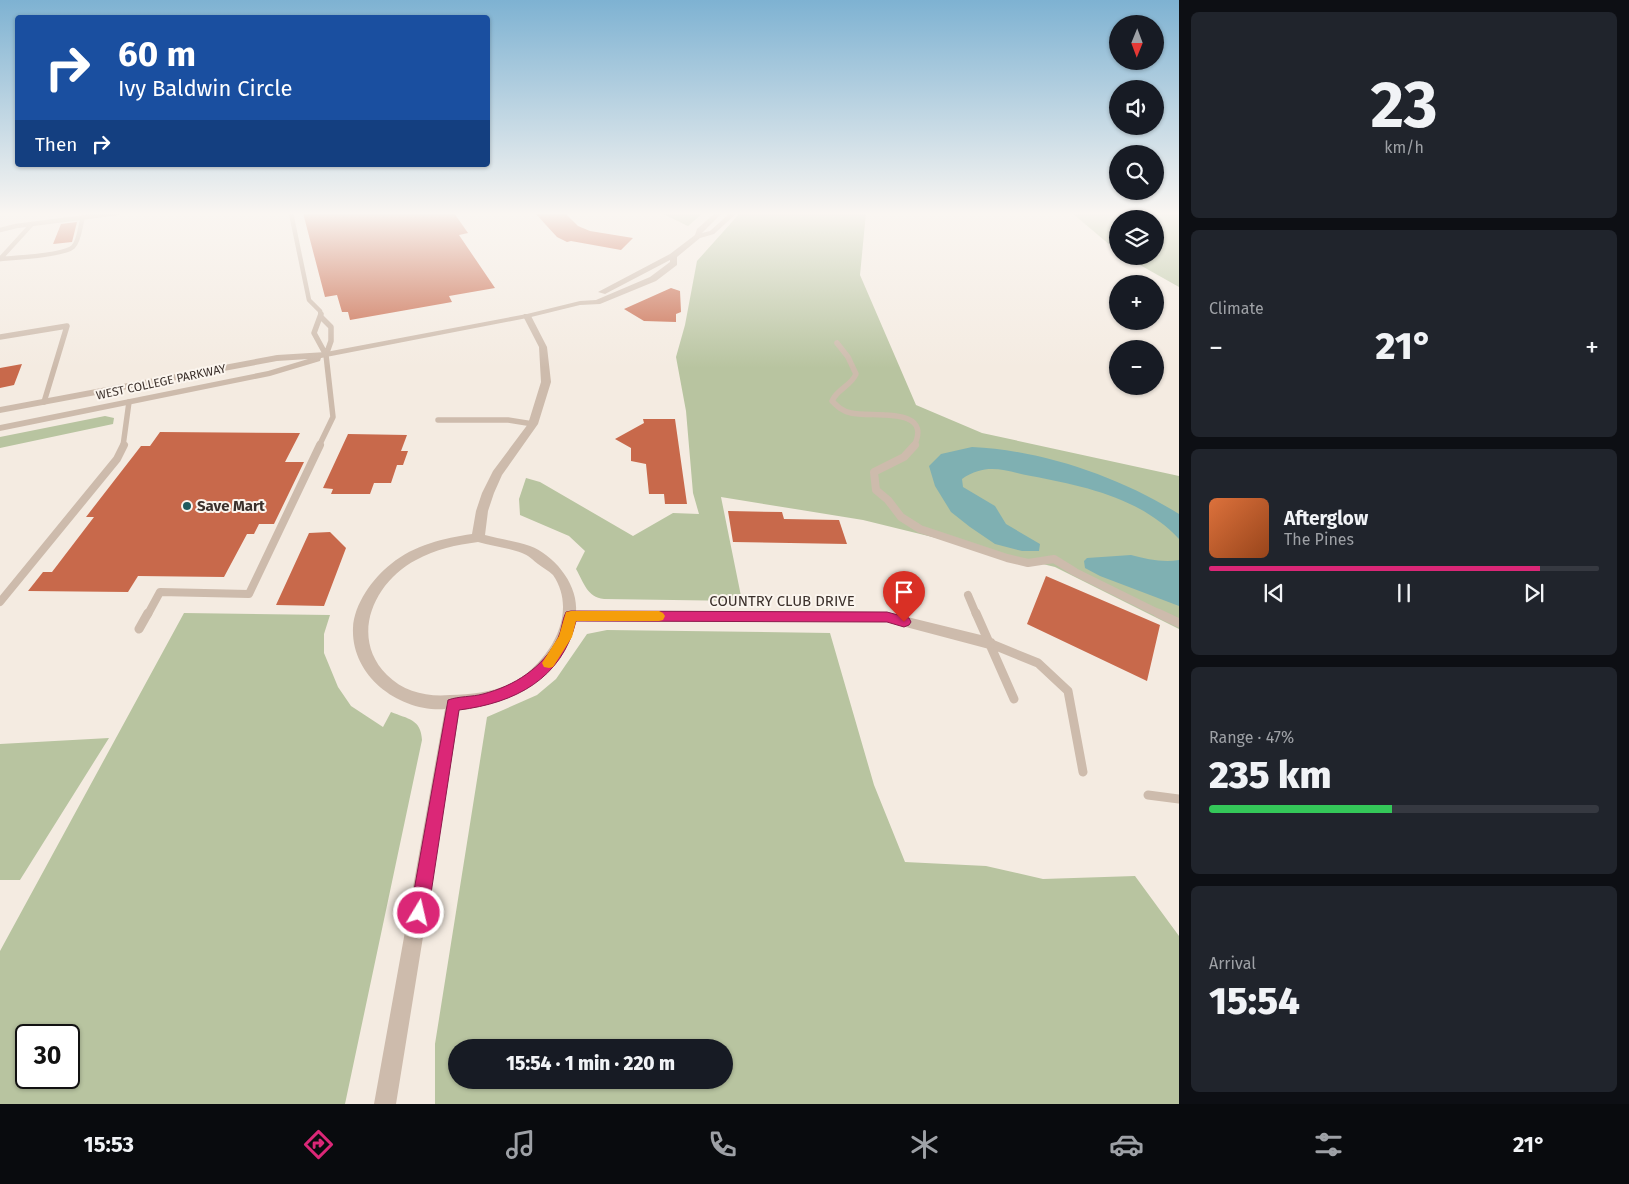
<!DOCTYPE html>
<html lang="en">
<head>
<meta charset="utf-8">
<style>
	:root { --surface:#171b24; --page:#20242c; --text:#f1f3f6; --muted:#9ea1a6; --line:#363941; --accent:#db2777 }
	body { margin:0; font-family:"Fira Sans",sans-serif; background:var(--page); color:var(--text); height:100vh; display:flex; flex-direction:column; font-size:19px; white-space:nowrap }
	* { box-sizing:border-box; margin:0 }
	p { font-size:16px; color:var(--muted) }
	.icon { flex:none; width:28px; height:28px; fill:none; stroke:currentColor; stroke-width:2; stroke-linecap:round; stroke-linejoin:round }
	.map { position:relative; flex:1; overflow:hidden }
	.side { display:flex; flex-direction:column; gap:12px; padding:12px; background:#0d0f14; width:450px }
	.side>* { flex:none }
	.hud { position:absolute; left:15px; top:15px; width:475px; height:152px; border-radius:5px; box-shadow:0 1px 4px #0004; background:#1a4fa0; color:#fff; overflow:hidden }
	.needle { width:32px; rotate:181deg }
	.controls { position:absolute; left:1109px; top:15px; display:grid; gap:10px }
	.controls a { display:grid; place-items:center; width:55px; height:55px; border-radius:50%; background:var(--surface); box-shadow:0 1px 4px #0004; font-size:25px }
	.speed { position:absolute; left:15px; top:1024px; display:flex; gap:10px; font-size:25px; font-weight:700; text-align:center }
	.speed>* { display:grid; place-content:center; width:65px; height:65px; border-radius:50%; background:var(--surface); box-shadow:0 1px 4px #0004; line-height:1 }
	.speed .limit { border:2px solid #111; border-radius:8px; background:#fff; color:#111 }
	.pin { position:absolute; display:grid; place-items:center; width:42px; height:42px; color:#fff; margin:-51px -21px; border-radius:50% 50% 50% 0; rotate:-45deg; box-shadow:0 0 5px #0007 }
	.pin .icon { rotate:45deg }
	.me { position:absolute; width:55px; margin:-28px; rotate:9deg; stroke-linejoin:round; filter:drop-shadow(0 0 4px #0008) }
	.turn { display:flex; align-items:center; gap:18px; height:105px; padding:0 20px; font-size:22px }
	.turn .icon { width:65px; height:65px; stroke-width:2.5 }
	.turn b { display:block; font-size:35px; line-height:42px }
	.then { display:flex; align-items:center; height:48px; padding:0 20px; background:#0003; gap:10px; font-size:19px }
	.big { font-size:38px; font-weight:800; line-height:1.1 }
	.side .tile { flex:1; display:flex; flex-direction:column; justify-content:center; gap:8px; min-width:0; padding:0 18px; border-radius:8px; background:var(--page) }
	.side .dial { align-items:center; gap:0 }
	.dial b { font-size:65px; line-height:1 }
	.song { display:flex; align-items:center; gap:15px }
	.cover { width:60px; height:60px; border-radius:8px; background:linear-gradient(135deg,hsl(20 70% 55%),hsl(20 70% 35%)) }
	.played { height:5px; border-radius:2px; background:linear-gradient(90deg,var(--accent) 85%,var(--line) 85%) }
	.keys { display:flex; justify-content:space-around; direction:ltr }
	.heat { display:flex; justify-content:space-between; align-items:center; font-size:28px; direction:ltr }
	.charge { height:8px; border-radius:4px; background:linear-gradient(90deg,#34c759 47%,var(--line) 0) }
	.trip { position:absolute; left:448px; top:1039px; width:285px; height:50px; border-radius:25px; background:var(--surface); box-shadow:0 1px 4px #0004; font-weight:800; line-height:50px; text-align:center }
	.tabs { display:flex; height:80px; justify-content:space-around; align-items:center; background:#090b0e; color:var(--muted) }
	.tabs .icon { width:35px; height:35px }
	.tabs .selected { color:var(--accent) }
	.tabs b { font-size:22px; color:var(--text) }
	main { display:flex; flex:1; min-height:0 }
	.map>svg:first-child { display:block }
	.green { fill:#b8c4a0; fill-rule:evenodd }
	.water { fill:#7fb0b2 }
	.building { fill:#c8694b }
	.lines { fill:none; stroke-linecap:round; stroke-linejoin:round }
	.service-far3 { stroke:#cdbbac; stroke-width:4.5 }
	.service-far2 { stroke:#cdbbac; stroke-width:5.5 }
	.service-far1 { stroke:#cdbbac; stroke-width:8 }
	.service { stroke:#cdbbac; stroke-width:9 }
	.minor { fill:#cdbbac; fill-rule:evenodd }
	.tertiary { fill:#cdbbac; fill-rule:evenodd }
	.route { fill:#db2777; stroke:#8e194d }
	.slow { fill:#f59e0b }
	.poi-dot { fill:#1f5a5e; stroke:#fbf5ee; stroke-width:2 }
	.labels { text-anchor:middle; stroke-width:4; stroke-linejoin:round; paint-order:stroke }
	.far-street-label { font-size:12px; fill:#3b302b; stroke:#fbf5ee }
	.poi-label { font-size:15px; font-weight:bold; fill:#3b302b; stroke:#fbf5ee; text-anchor:start }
	.street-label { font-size:15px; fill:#3b302b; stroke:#fbf5ee }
</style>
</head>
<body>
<main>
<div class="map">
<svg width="1179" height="1104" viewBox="0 0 1179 1104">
	<rect width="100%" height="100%" fill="#f4ebe1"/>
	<!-- green -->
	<path class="green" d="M 661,213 L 703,213 L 688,226 Z
		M 740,213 L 866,213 L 860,275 L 916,405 L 982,433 L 1179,476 L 1179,629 L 1055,567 L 863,520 L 721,497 L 742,601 L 604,599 C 587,597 584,583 576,569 L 585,551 L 569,536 L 520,515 L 519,499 L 526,478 L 540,482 L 633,536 L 673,513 L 699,514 L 693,493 L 686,411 L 676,357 L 685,325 L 697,261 Z
		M 1072,213 L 1179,213 L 1179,287 L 1124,256 L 1155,256 L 1155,219 L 1118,219 L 1117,251 Z
		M 105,416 L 114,418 L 113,424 L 0,448 L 0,437 Z
		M 184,613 L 330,615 L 324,634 L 324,653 L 338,687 L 351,706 L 383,727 L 391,712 C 408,719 421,719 422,740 L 345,1104 L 0,1104 L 0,951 ZM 26,1035 L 69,1035 L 69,1078 L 26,1078 Z
		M 607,630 L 830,633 L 874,785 L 905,862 L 986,866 L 1043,879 L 1135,876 L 1179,936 L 1179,1104 L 435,1104 L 435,1044 L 487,717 L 537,695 L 556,679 L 587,634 ZM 456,1048 L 724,1048 L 724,1080 L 456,1080 Z
		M 109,738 L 20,880 L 0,880 L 0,744 Z"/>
	<!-- water -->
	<path class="water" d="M 972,447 C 1042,450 1120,477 1179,514 L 1179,539 C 1141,498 1084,486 1031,476 C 1005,471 987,462 962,479 L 963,487 L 995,506 L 1006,524 L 1040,544 L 1039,551 L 1022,551 L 995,544 L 970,527 L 951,512 L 935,486 L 929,466 L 941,454 Z
		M 1131,555 C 1147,559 1163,563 1179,560 L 1179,606 L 1100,576 L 1085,568 L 1084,561 L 1087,558 Z"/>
	<!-- building -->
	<path class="building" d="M 303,213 L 454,213 L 468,233 L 459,235 L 495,288 L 449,296 L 452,302 L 350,320 L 348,312 L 342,312 L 337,295 L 325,297 Z
		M 535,213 L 565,213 L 578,226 L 590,231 L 633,238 L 621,250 L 571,241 L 567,242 L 557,237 Z
		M 77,222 L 72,242 L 53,244 L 61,224 Z
		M 671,288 L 680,291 L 681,312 L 676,314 L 676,322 L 644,321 L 624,309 Z
		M 22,364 L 14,385 L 0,388 L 0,368 Z
		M 643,419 L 675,419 L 687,504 L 665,504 L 664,494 L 649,494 L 646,464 L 631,461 L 631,448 L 615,439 L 644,423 Z
		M 160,432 L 300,433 L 285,462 L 304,462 L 274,524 L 259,524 L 254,534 L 247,534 L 224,577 L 138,576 L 128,592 L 28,591 L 43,572 L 52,572 L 94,517 L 86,517 L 141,446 L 150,446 Z
		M 348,434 L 407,435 L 401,451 L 408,451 L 403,465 L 397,465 L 391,483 L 374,483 L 370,494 L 331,494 L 333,489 L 323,488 Z
		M 728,511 L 782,512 L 784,519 L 839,520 L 847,544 L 733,542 Z
		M 330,532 L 346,548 L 324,606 L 276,605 L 309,533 Z
		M 1046,576 L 1160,625 L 1147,681 L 1027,624 Z"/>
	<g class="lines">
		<!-- service-far3 -->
		<path class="service-far3" d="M 291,213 L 309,300 L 320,311 L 321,316
			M 0,230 L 16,226 L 118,213
			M 0,259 C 14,258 65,255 73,247 C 80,240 80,225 83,217
			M 0,259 L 32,224"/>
		<!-- service-far2 -->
		<path class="service-far2" d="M 321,317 L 331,327 L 331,341 L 326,355
			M 0,337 L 67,326 L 44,402
			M 837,343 L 848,357 L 856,374 C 851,386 837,389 832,401 C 838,407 842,411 851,413 C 870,418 934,405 914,446
			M 438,420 L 508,420 L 533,424
			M 123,446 L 129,402
			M 319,446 L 333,417 L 326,355 L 314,333 L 321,314"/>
		<!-- service-far1 -->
		<path class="service-far1" d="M 915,445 L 904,457 L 874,472 L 876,490 L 888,500 L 901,517 L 920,529 L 1007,558 L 1028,563 L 1054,559 L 1075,572 L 1160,614
			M 968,595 L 976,614
			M 0,602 L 117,459 L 124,445
			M 148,614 L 160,592 L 249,594 L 320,445"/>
		<!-- service -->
		<path class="service" d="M 976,613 L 1014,699
			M 1158,613 L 1179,623
			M 139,629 L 148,613
			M 989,643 L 1038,663 L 1068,691 L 1083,772
			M 1148,795 L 1179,799"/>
		<!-- minor -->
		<path class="minor" d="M 524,314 L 530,314 L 547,347 L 551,382 L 538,424 L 502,475 L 494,493 L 488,511 L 485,535 C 499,539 515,541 530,546 C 554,555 578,584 576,611 L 887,612 L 989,637 L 994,639 L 996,643 L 994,647 L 989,649 L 887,622 L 575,621 C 574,633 569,640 563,650 C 543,687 501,706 460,708 L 396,1104 L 374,1104 L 445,709 C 399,712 351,676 353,628 C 354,604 373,578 391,564 C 414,545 444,538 472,534 L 476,511 L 482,493 L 493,471 L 528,424 L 541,382 L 539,347 L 523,316 ZM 478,542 C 492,546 509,548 522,553 C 528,555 533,560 538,564 C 542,567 549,571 553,575 C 579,613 550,660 516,681 C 495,692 473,694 450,695 C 427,697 404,692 387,675 C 349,637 374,582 416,560 C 436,549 456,545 478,542 Z"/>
		<!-- tertiary -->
		<path class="tertiary" d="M 715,213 L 722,213 L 702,233 L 710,231 L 730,213 L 737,213 L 714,234 L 700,238 L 677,257 L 677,265 L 656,281 L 600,304 L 580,305 L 527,318 L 321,358 L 320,361 L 270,376 L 0,431 L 0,425 L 268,371 L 308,359 L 277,361 L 0,413 L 0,407 L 277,355 L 326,352 L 527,314 L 580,301 L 596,300 L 650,277 L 670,262 L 670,260 L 605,294 L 598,292 L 670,254 L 695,235 L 697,229 Z"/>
	</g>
	<!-- sky -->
	<linearGradient id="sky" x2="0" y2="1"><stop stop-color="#7eb2d2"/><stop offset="0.58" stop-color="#faf6f2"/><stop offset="1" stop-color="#faf6f2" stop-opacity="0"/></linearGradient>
	<rect width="1179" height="368" fill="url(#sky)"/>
	<!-- route -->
	<path class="route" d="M 571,611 L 887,612 L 909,618 L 911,622 L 909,625 L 904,627 L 887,622 L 576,621 C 562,679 515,703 459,710 L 428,913 L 425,919 L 419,921 L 413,919 L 410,913 L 448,700 C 459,696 472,697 483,694 C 514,686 543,668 558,638 C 562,630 562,620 566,612 Z"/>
	<!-- slow -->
	<path class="slow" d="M 571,611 L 659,611 L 663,613 L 665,616 L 663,620 L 659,621 L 576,621 L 572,637 L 553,667 L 549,668 L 544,667 L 542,663 L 559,636 L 566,612 Z"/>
	<!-- markers -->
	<circle class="poi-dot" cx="187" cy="506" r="5"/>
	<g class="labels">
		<!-- far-street labels -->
		<g class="far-street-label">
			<text transform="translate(161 382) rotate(-12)" y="4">WEST COLLEGE PARKWAY</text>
		</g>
		<!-- poi labels -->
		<g class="poi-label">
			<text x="197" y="511">Save Mart</text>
		</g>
		<!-- street labels -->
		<g class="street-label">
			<text x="782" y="606">COUNTRY CLUB DRIVE</text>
		</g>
	</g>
</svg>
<div class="controls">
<a><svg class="needle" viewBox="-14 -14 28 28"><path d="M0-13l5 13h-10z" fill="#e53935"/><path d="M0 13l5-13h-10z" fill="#9ea1a6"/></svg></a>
<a><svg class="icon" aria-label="sound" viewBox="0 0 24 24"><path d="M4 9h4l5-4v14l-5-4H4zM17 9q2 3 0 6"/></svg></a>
<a><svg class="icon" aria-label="search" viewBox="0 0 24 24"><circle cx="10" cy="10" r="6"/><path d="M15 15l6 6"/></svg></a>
<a><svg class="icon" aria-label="layers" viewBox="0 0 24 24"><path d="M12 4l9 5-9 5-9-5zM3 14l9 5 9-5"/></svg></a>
<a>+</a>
<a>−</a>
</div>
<div class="speed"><div class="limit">30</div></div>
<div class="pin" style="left:904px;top:622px;background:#d93025"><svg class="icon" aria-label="arrive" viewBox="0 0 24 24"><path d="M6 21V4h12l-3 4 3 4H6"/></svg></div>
<svg class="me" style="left:419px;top:913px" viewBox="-20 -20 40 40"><circle r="17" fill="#db2777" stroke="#fff" stroke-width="3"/><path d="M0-11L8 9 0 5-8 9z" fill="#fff"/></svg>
<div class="trip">15:54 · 1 min · 220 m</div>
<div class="hud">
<div class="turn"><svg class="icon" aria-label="right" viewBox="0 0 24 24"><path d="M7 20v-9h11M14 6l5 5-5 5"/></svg><div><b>60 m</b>Ivy Baldwin Circle</div></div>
<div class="then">Then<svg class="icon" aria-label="right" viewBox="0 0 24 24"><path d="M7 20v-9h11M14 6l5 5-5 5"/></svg></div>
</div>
</div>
<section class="side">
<div class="tile dial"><b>23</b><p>km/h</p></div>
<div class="tile"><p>Climate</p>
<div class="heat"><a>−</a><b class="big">21°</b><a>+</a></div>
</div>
<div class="tile">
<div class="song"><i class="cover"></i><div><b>Afterglow</b><p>The Pines</p></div></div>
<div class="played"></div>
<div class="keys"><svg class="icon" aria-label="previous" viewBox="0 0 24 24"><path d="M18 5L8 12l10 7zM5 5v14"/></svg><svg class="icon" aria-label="pause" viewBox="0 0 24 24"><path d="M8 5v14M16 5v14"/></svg><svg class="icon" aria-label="next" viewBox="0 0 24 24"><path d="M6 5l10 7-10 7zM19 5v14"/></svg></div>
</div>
<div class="tile"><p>Range · 47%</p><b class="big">235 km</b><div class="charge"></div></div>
<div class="tile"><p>Arrival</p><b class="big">15:54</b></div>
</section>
</main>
<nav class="tabs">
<b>15:53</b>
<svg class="icon selected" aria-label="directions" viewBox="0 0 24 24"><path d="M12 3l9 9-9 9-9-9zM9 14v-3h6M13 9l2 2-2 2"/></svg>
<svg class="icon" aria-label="music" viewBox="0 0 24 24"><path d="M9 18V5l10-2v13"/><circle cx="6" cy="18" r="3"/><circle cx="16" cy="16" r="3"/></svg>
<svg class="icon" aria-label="phone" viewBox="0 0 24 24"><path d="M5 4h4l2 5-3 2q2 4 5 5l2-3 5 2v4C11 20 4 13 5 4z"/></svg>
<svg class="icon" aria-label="climate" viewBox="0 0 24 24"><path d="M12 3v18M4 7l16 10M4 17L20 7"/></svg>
<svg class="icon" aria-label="car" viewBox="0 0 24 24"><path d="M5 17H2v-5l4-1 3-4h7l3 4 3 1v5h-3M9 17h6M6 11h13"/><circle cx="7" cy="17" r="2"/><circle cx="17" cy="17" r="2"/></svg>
<svg class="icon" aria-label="filters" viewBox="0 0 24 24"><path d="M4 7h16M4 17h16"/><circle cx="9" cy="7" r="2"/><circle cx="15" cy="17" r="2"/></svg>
<b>21°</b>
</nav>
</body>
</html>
